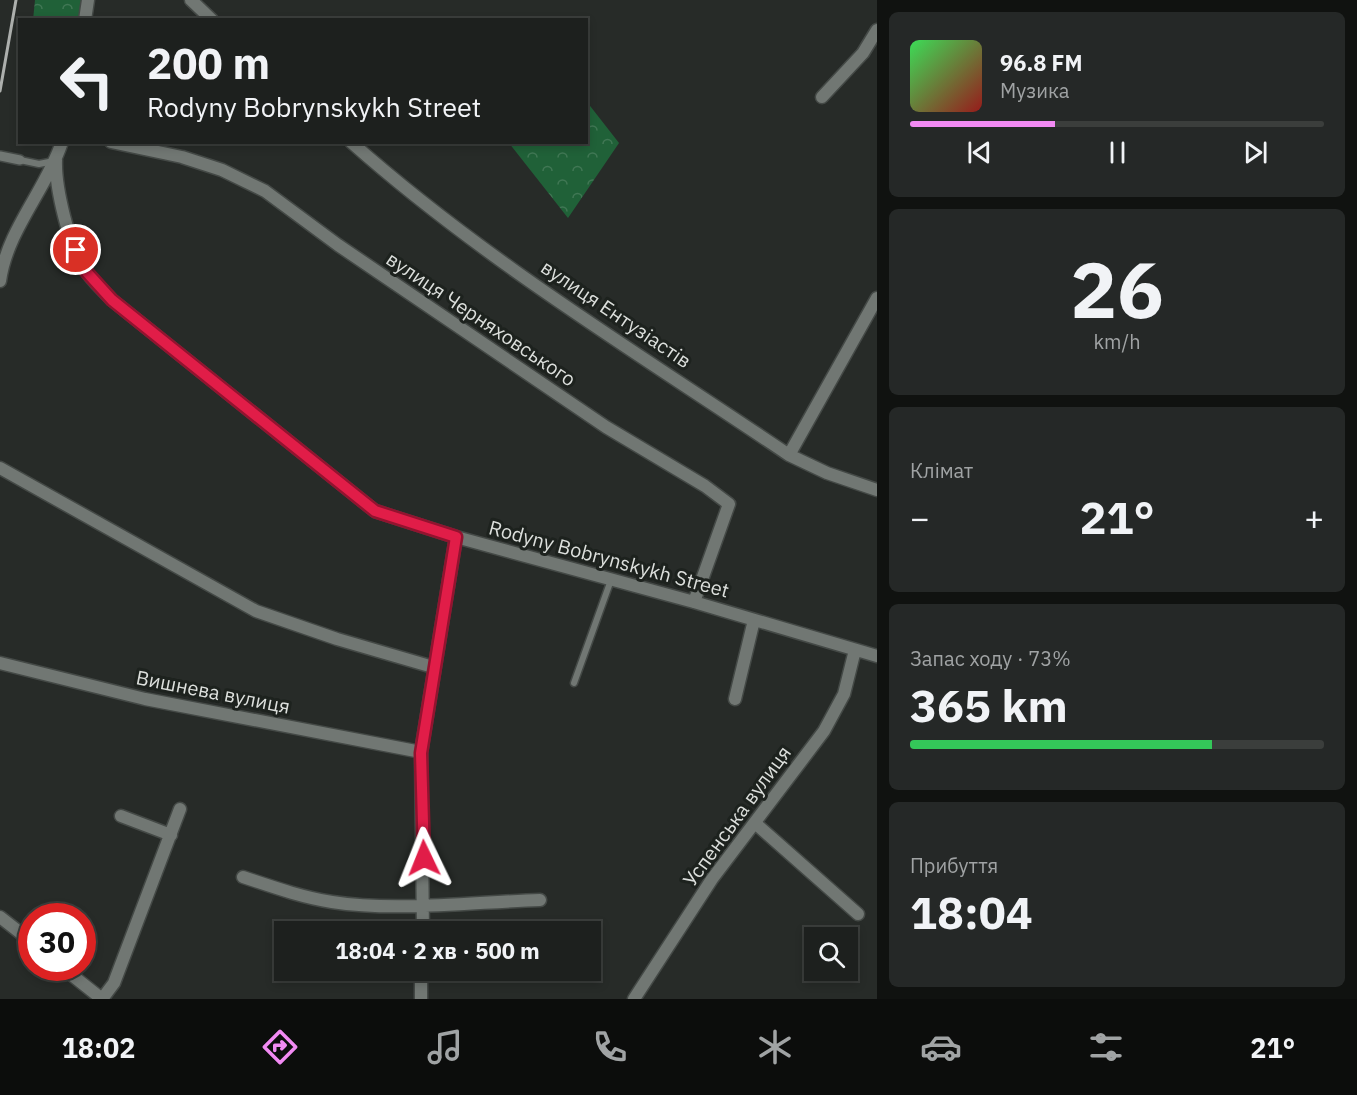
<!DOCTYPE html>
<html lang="uk">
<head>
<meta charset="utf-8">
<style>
	:root { --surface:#1d201e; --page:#252827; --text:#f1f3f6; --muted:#a0a3a4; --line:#3b3e3c; --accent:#f28af3 }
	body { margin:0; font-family:"IBM Plex Sans",sans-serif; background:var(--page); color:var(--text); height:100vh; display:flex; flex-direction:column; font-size:22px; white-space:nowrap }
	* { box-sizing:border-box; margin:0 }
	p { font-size:20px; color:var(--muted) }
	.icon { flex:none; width:33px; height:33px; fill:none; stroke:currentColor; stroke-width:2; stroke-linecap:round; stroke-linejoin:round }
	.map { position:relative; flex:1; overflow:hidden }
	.panel { display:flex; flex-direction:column; gap:12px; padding:12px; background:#101210; width:480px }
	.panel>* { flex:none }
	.top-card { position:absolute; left:18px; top:18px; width:570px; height:126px; border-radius:0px; box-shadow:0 3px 9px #0003,0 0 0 2px var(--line); background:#1d201e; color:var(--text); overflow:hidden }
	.controls { position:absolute; left:804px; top:927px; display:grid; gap:12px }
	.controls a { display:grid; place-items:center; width:54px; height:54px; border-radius:0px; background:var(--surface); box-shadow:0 3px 9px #0003,0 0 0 2px var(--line); font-size:30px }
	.speed { position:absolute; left:18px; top:903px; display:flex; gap:12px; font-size:30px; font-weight:700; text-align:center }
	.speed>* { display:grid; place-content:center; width:78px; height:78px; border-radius:50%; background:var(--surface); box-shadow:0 3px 9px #0003,0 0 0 2px var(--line); line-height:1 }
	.speed .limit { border:9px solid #d22; background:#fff; color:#111 }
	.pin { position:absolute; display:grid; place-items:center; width:51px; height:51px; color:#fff; margin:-26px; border:3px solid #fff; border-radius:50%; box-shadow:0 2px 6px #0007 }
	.me { position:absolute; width:66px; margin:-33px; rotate:358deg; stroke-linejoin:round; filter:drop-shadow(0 0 4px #0008) }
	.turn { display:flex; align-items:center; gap:21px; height:126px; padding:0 30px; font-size:27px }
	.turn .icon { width:78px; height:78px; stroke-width:2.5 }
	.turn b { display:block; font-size:42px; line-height:51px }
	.big { font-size:45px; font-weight:700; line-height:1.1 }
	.panel .widget { flex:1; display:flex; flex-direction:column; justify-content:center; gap:9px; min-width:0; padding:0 21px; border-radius:9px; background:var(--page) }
	.panel .dial { align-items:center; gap:0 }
	.dial b { font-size:78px; line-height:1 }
	.song { display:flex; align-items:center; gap:18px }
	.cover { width:72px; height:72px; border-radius:9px; background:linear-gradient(135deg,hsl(130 70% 55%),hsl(0 70% 35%)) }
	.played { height:6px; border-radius:3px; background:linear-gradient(90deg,var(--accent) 35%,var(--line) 35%) }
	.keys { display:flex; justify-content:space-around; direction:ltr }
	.heat { display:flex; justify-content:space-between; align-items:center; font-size:33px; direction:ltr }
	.charge { height:9px; border-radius:4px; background:linear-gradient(90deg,#34c759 73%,var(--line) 0) }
	.trip { position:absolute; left:274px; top:921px; width:327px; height:60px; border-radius:0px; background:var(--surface); box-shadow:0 3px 9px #0003,0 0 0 2px var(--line); font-weight:700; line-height:60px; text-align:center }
	.tabs { display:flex; height:96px; justify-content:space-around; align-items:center; background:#0c0d0c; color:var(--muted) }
	.tabs .icon { width:42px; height:42px }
	.tabs .current { color:var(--accent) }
	.tabs b { font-size:27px; color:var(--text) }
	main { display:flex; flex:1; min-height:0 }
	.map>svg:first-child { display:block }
	.forest { fill:url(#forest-crowns) }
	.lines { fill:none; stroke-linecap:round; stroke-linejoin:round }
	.service-casing { stroke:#444946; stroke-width:9 }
	.pedestrian-casing { stroke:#444946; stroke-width:12 }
	.minor-casing { stroke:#444946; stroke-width:15 }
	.service { stroke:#717773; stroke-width:6 }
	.pedestrian { stroke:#717773; stroke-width:9 }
	.minor { stroke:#717773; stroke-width:12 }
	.rail { stroke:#adb0ad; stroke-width:3 }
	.route-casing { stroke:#92132f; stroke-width:15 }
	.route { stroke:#e11d48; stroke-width:10 }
	.labels { text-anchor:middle; stroke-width:6; stroke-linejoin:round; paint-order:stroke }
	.street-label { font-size:20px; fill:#dcdfdc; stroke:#1d221e }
</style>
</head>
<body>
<main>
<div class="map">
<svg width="877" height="999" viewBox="0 0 877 999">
	<defs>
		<pattern id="forest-crowns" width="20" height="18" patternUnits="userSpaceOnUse" patternTransform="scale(1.5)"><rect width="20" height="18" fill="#206138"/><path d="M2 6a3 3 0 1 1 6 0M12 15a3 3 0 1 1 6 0" fill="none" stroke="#407754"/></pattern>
	</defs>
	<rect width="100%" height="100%" fill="#272b28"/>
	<!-- forest -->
	<path class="forest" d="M 35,0 L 88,0 L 85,19 L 33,20 Z
		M 587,102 L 619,143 L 568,218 L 509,143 L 586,142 Z"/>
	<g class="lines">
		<!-- service casing -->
		<g class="service-casing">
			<path id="service" d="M 20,160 L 39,164 L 54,161
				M 574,683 L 611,580"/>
		</g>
		<!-- pedestrian casing -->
		<g class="pedestrian-casing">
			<path id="pedestrian" d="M 0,156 L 20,160"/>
		</g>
		<!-- minor casing -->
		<g class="minor-casing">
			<path id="minor" d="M 191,0 L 212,20
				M 85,20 L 88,0
				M 822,97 L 863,53 L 877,30
				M 111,142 L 182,157 L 222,170 L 265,191 L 338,245 L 606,427 L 705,486 L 729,504 L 694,602
				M 351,142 C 485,261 641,355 789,455 L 827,473 L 877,490
				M 56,160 C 55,187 69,246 84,268 C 91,280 103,290 112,300 L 375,511 L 456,537 L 694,602 L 877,656
				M 0,281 C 7,230 46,190 62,142
				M 789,455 L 877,298
				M 0,468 L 256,611 L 337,639 L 433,667
				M 0,663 L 145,699 L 421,752
				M 735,699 L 754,620
				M 121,816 L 171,835
				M 755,823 L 858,914
				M 243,877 C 273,887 301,897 332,902 C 396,912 475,902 540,900
				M 0,917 L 32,942
				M 423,932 L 421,752 L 456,537
				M 63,968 L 102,999
				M 421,970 L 421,999
				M 102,999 L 114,983 L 180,809
				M 634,999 L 712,879 L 824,731 L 844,694 L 855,650"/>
		</g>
		<!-- service -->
		<use href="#service" class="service"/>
		<!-- pedestrian -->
		<use href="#pedestrian" class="pedestrian"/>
		<!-- minor -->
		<use href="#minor" class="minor"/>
		<!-- rail -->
		<path class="rail" d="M 0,91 L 16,0"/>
	</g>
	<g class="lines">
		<!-- route casing -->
		<g class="route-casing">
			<path id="route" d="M 76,250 L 83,268 L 112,300 L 375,511 L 456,537 L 421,753 L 424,858"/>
		</g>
		<!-- route -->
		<use href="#route" class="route"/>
	</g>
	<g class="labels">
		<!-- street labels -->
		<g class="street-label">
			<text transform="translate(616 314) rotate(34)" y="7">вулиця Ентузіастів</text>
			<text transform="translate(481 319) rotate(34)" y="7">вулиця Черняховського</text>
			<text transform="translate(609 559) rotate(15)" y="7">Rodyny Bobrynskykh Street</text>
			<text transform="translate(213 692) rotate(11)" y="7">Вишнева вулиця</text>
			<text transform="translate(737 816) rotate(-54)" y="7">Успенська вулиця</text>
		</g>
	</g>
</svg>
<div class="controls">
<a><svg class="icon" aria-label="search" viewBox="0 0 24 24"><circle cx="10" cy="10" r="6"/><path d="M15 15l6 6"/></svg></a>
</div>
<div class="speed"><div class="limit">30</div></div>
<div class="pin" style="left:76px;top:250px;background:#d93025"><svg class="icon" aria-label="arrive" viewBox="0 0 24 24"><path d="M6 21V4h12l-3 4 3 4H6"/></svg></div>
<svg class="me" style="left:424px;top:858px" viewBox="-20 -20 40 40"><path d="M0-17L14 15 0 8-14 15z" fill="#e11d48" stroke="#fff" stroke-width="4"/></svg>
<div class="trip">18:04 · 2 хв · 500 m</div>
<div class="top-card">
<div class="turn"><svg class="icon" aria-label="left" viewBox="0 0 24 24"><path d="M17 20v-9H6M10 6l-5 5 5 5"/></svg><div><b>200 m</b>Rodyny Bobrynskykh Street</div></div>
</div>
</div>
<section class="panel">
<div class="widget">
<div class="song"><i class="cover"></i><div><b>96.8 FM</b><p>Музика</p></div></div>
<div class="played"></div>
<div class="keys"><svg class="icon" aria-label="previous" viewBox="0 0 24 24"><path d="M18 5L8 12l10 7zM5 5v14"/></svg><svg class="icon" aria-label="pause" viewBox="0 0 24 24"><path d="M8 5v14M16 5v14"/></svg><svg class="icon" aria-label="next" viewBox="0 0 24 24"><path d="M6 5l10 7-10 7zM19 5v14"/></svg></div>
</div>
<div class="widget dial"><b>26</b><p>km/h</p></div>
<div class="widget"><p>Клімат</p>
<div class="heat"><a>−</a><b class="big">21°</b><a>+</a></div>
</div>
<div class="widget"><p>Запас ходу · 73%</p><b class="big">365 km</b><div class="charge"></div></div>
<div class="widget"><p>Прибуття</p><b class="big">18:04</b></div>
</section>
</main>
<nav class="tabs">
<b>18:02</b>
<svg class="icon current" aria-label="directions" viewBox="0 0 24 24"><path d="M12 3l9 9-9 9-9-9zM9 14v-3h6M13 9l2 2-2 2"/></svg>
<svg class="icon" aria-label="music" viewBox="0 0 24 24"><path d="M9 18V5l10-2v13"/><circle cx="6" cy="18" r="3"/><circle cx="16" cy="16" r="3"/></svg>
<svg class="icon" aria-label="phone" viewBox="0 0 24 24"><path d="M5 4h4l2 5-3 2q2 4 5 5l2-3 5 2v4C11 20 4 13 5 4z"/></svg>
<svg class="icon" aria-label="climate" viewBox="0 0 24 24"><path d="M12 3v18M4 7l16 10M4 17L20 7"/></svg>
<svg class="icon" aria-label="car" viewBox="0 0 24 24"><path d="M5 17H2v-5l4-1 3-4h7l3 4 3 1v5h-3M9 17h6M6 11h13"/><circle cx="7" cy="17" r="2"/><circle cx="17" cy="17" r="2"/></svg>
<svg class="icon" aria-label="filters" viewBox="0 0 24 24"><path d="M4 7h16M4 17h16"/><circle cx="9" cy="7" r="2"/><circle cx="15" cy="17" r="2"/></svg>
<b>21°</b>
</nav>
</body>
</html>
